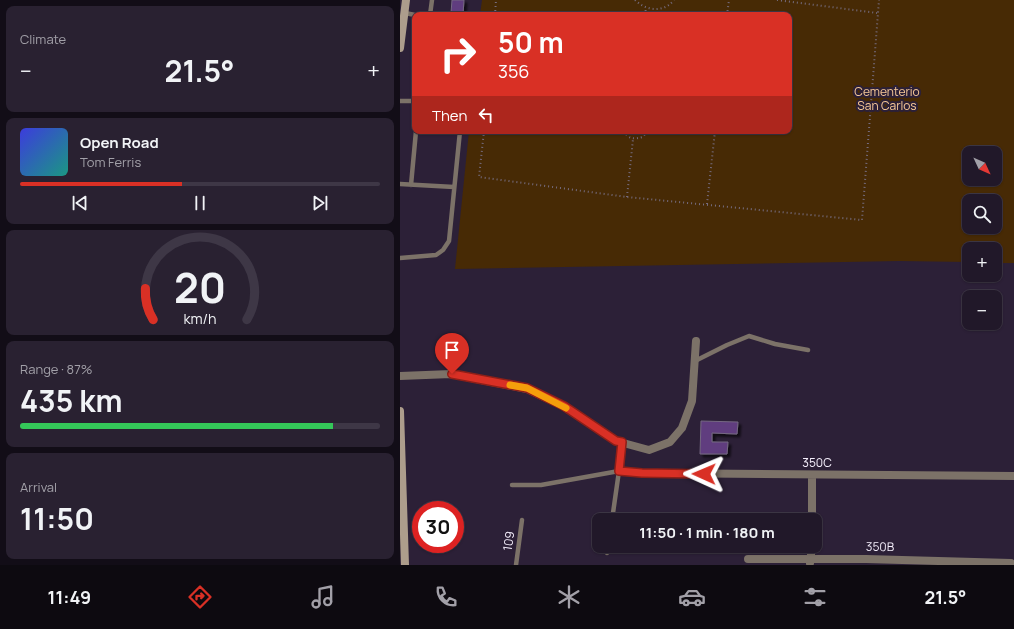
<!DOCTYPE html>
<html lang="en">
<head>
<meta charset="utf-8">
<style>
	:root { --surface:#211829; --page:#292131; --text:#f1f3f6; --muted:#a2a0a8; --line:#3e3746; --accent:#d93025 }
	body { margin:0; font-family:Manrope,sans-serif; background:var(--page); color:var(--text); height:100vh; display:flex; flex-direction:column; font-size:15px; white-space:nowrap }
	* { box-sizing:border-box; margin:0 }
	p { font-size:13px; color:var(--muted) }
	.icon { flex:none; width:22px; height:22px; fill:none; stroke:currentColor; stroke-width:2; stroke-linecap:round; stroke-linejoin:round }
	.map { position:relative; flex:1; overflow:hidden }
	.panel { display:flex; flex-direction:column; gap:6px; padding:6px; background:#120d17; width:400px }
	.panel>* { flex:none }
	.top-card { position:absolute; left:12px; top:12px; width:380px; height:122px; border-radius:8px; box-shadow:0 1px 3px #0004,0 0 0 1px var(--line); background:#d93025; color:#fff; overflow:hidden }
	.needle { width:26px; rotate:134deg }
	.fabs { position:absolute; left:562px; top:146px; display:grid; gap:8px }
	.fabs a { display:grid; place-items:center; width:40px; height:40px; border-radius:8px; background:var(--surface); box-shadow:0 1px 3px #0004,0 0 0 1px var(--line); font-size:20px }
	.speed { position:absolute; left:12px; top:501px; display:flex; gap:8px; font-size:20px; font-weight:700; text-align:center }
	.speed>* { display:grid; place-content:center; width:52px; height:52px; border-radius:50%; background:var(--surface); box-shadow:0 1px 3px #0004,0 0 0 1px var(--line); line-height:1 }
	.speed .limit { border:6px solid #d22; background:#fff; color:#111 }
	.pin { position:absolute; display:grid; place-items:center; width:34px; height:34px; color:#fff; margin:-41px -17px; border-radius:50% 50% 50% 0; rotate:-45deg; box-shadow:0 0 4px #0007 }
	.pin .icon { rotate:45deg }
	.me { position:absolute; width:44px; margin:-22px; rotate:271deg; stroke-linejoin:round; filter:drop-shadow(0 0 3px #0008) }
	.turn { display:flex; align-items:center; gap:14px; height:84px; padding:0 20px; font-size:18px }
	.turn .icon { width:52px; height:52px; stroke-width:2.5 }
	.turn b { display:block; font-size:28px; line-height:34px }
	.then { display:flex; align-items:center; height:38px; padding:0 20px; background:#0003; gap:8px; font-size:15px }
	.big { font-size:30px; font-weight:700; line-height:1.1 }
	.panel .tile { flex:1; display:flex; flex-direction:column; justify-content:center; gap:6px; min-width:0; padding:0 14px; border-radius:8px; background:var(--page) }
	.panel .dial { align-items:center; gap:0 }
	.dial svg { height:104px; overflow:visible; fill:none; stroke:var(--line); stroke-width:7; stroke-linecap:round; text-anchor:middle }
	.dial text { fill:var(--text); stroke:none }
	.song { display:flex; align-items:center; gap:12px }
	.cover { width:48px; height:48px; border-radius:6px; background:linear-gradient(135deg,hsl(240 70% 55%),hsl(170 70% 35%)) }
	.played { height:4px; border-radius:2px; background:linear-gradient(90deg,var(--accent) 45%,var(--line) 45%) }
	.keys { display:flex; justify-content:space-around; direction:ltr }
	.heat { display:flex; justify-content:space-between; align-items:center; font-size:22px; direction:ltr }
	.charge { height:6px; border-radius:3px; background:linear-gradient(90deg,#34c759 87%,var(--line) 0) }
	.trip { position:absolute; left:192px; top:513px; width:230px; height:40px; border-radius:8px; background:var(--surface); box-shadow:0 1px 3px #0004,0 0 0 1px var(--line); font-weight:700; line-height:40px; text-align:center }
	.dock { display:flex; height:64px; justify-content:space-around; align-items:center; background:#0d0a10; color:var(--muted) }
	.dock .icon { width:28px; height:28px }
	.dock .selected { color:var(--accent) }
	.dock b { font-size:18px; color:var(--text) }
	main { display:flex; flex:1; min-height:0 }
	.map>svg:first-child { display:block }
	.green { fill:#472a05; fill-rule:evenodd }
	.building { fill:#603e7f; stroke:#756882; filter:url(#shadow) }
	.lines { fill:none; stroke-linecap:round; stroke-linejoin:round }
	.path { stroke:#766c7f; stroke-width:2; stroke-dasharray:1 3; stroke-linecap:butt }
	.service { stroke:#7c7268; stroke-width:4.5 }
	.minor { stroke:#7c7268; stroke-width:8 }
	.secondary { stroke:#ad9d8c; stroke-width:8 }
	.route-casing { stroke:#8d1f18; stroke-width:10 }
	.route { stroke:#d93025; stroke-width:7 }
	.slow { stroke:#f59e0b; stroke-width:7 }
	.labels { text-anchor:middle; stroke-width:4; stroke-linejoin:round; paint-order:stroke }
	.park-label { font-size:12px; fill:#f7c897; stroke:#2c2037 }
	.street-label { font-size:12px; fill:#f6f0fd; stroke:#2c2037 }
</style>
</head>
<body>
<main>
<section class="panel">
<div class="tile"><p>Climate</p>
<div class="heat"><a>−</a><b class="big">21.5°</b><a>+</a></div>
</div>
<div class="tile">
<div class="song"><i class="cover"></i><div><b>Open Road</b><p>Tom Ferris</p></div></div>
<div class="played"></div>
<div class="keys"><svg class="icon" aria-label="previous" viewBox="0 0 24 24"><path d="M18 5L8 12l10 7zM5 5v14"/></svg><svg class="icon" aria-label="pause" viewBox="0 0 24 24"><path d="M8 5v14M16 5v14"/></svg><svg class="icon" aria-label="next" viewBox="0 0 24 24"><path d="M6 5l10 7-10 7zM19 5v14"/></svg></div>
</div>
<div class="tile dial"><svg viewBox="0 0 100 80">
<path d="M14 69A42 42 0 1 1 86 69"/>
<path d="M14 69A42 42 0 0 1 8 45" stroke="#d93025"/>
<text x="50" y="56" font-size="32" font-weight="700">20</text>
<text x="50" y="72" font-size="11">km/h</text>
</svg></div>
<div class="tile"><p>Range · 87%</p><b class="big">435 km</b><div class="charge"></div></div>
<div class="tile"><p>Arrival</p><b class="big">11:50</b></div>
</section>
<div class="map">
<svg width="614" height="565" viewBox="0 0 614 565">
	<defs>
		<filter id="shadow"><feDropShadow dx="3" dy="3" stdDeviation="1" flood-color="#0009"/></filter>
	</defs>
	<rect width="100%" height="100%" fill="#2c2037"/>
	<!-- green -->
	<path class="green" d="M 82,0 L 614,0 L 614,263 L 595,263 L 595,249 L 569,249 L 569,262 L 499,261 L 55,269 L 69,131 L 389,131 L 389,15 L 80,15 ZM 569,153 L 595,153 L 595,179 L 569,179 ZM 569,201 L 595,201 L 595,227 L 569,227 Z"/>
	<!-- building -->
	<path class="building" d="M 52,0 L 64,0 L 63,14 L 51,13 Z
		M 301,421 L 338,422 L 337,434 L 312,433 L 312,442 L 328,442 L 327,454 L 300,454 Z"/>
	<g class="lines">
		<!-- path -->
		<path class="path" d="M 235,0 C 246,11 264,13 274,0
			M 377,0 L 477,13
			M 95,15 L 96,0
			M 245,15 L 246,8
			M 327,15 L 329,0
			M 84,131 L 79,177 L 227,197 L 462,220 L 479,0
			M 224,131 C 229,140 234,139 243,137 L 247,131
			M 290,131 L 314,133
			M 227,197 L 233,139
			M 307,204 L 315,131"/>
		<!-- service -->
		<path class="service" d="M 5,13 L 15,15
			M 30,15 L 32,0
			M 0,101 L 15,101
			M 0,184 L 54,187
			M 11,185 L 16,131
			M 0,258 L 36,255 L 43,250 L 49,241 L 60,131
			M 295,361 L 327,345 L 349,336 L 375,344 L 408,350
			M 112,485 L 141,485 L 219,471 L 212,520
			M 207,553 L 208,546
			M 116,565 L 122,520"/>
		<!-- minor -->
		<path class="minor" d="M 0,376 L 51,374 L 127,389 L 163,406 L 216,441 L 249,450 L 270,442 L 282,428 L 292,401 L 296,341
			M 222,442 L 219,471 L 243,473 L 614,476
			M 412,475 L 412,520
			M 348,559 L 466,559 L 611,563 L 612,565
			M 410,563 L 412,546"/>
		<!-- secondary -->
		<path class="secondary" d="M 0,48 L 6,0
			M 0,411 L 5,565"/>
	</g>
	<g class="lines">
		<!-- route casing -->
		<g class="route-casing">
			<path id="route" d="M 52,374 L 127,388 L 164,406 L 216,441 L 222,442 L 219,471 L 242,473 L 304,474"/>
		</g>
		<!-- route -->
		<use href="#route" class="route"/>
		<!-- slow -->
		<path class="slow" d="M 110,385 L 127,388 L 166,408"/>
	</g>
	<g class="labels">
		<!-- park labels -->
		<g class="park-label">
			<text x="487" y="96">Cementerio<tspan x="487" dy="14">San Carlos</tspan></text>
		</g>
		<!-- street labels -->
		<g class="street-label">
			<text x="417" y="467">350C</text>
			<text transform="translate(109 541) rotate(-82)" y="4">109</text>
			<text transform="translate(480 547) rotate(1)" y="4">350B</text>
		</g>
	</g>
</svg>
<div class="fabs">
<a><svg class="needle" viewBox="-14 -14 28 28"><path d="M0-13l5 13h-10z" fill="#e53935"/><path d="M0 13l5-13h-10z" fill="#a2a0a8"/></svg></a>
<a><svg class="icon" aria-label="search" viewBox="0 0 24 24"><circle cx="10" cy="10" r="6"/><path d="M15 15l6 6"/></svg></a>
<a>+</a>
<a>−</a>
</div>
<div class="speed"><div class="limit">30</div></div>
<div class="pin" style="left:52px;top:374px;background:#d93025"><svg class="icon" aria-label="arrive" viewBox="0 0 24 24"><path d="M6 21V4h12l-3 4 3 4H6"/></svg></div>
<svg class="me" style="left:304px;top:474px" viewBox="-20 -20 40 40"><path d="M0-17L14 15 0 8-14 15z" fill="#d93025" stroke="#fff" stroke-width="4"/></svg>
<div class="trip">11:50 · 1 min · 180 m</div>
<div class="top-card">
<div class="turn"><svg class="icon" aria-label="right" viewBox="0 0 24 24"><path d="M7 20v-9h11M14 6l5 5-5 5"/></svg><div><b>50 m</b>356</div></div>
<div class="then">Then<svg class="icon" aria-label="left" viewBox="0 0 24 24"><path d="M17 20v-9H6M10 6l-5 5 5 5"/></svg></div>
</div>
</div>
</main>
<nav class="dock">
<b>11:49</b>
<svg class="icon selected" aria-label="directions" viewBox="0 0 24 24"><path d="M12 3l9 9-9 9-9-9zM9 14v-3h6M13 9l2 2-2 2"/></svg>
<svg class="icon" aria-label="music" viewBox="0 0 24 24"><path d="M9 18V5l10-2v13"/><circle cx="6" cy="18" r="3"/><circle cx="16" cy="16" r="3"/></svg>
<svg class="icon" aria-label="phone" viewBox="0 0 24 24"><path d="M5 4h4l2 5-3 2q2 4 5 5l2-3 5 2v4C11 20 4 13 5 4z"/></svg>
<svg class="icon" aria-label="climate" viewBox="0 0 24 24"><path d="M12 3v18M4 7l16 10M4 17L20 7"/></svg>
<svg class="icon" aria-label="car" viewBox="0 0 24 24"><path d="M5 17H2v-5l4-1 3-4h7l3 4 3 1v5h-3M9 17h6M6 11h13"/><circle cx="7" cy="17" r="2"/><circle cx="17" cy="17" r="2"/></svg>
<svg class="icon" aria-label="filters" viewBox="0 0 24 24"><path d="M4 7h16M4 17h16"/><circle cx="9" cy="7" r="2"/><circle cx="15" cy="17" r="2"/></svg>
<b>21.5°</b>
</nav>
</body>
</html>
